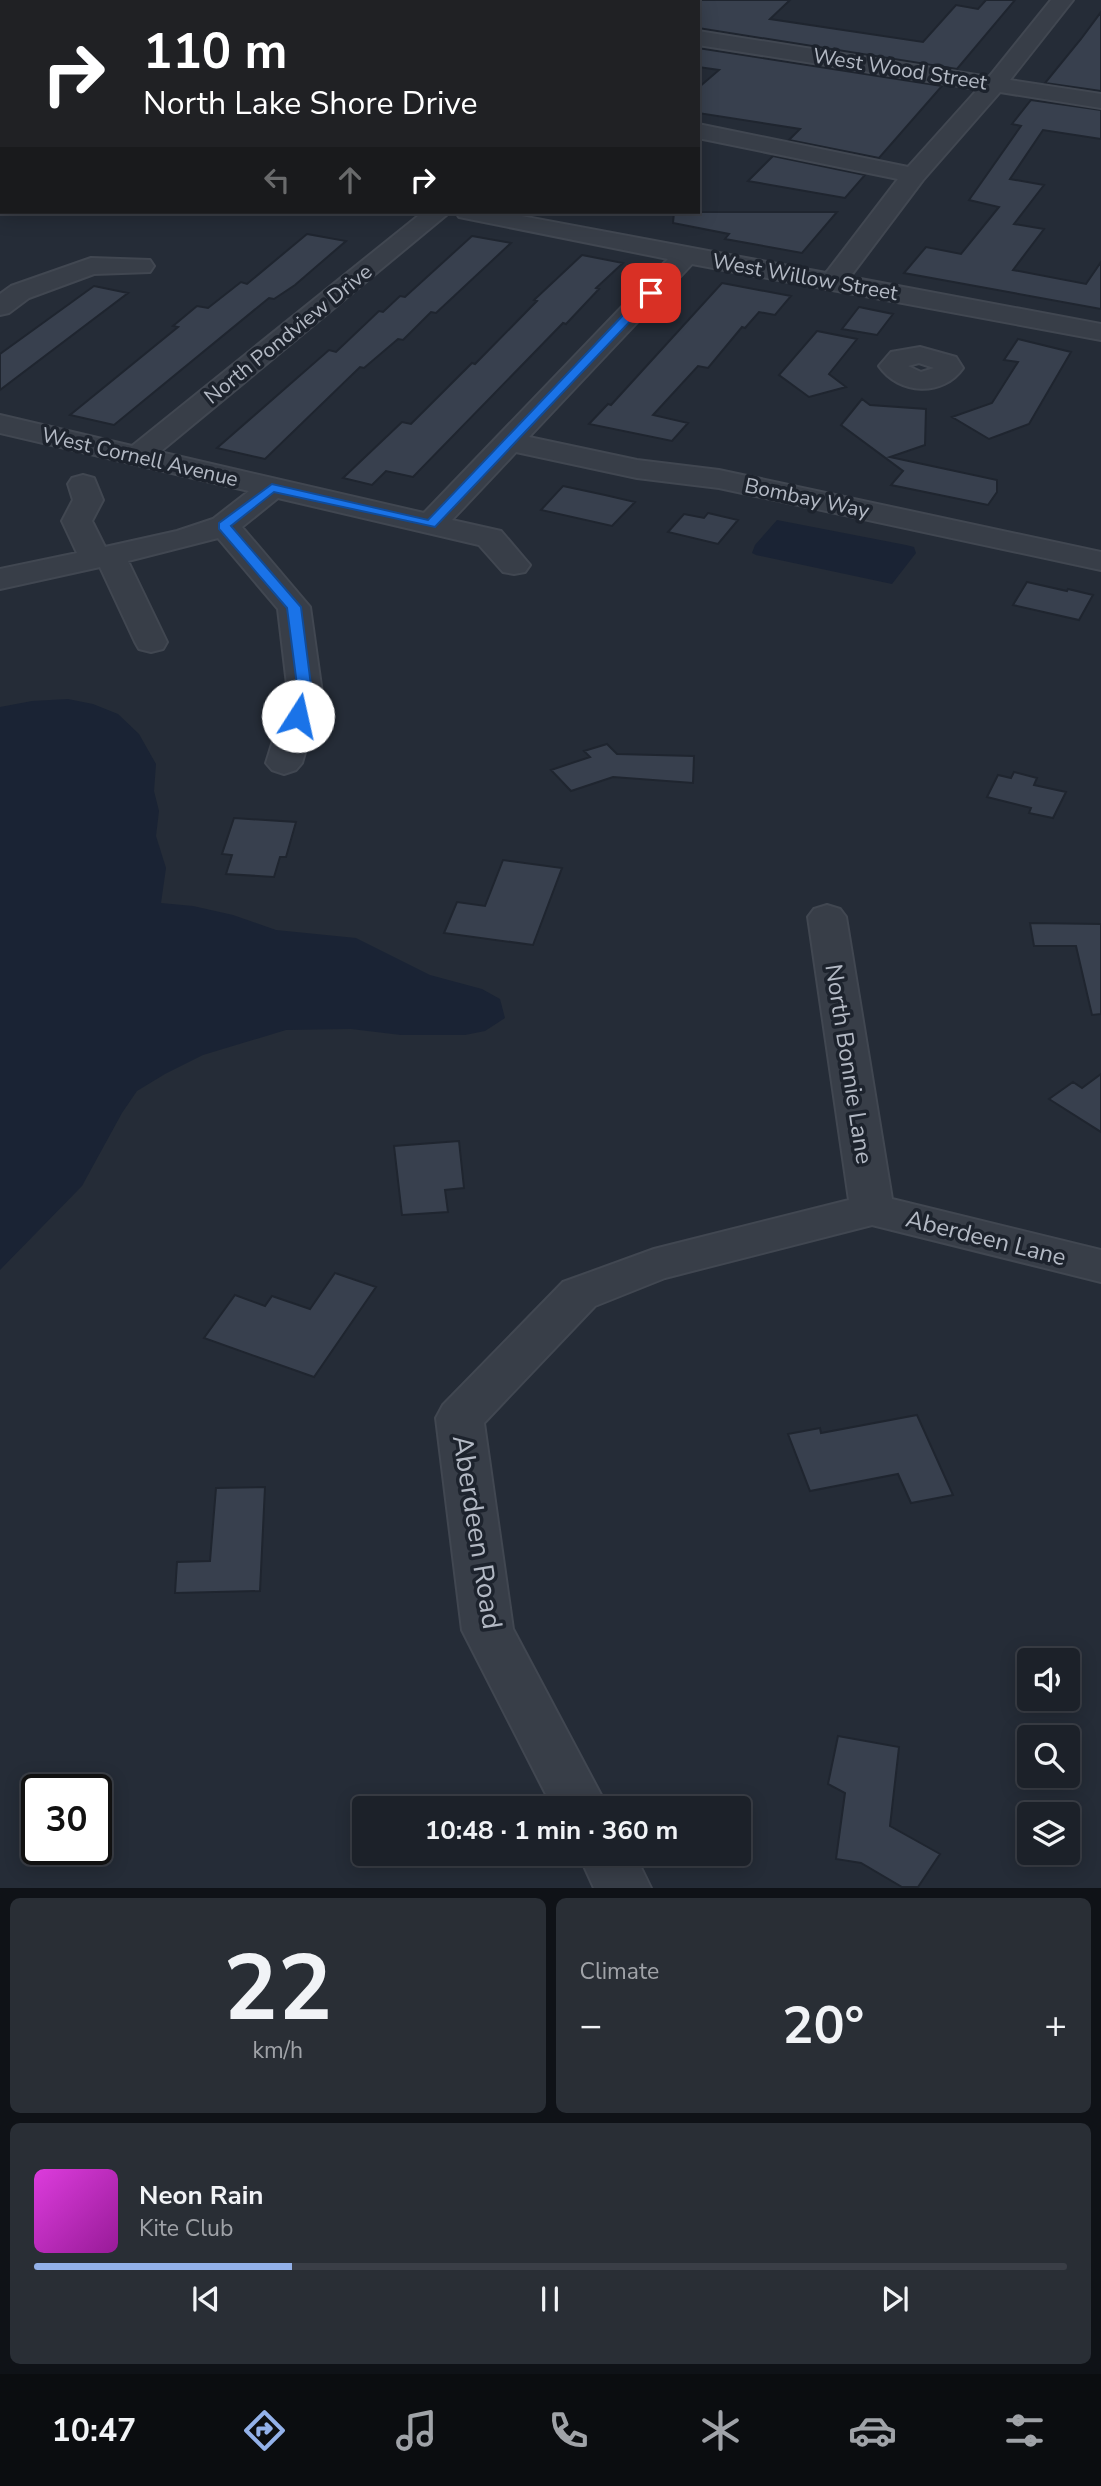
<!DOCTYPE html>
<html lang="en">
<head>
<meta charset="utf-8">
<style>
	:root { --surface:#1c2129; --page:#292e35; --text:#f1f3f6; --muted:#a0a3a8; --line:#3a3e46; --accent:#93b1e9 }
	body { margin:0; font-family:"Nunito Sans",sans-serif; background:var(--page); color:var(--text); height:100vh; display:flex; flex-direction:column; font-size:26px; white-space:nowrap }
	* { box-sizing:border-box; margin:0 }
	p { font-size:23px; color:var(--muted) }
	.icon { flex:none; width:38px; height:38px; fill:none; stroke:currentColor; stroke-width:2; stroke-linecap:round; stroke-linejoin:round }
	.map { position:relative; height:1888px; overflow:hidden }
	.details { display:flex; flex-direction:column; gap:10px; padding:10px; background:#0f1217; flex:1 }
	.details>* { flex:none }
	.banner { position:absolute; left:0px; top:0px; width:700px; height:214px; box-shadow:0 4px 18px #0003,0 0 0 2px var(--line); background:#202124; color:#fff; overflow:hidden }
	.fabs { position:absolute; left:1017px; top:1648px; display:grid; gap:14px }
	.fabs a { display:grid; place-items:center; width:63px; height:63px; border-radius:7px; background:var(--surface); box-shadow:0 4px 18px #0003,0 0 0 2px var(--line); font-size:35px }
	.speed { position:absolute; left:21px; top:1774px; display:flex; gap:14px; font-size:35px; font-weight:700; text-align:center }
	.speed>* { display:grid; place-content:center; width:91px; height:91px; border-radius:50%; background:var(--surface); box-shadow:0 4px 18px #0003,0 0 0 2px var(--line); line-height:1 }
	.speed .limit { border:4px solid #111; border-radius:10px; background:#fff; color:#111 }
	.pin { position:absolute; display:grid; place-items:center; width:60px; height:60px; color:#fff; margin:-30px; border-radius:14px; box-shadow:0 4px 10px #0006 }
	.me { position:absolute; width:77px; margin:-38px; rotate:10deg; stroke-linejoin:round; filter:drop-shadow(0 0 5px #0008) }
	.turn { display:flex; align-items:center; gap:24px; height:147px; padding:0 28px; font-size:32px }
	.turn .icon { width:91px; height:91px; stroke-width:2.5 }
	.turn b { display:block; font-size:49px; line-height:60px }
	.lanes { display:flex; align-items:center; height:66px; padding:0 28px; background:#0003; justify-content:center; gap:35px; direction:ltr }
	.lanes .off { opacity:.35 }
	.big { font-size:52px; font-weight:700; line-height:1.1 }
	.details .tile { flex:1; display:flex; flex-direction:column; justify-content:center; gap:10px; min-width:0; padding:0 24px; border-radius:10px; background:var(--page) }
	.details .dial { align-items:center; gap:0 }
	.dial b { font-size:91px; line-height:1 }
	.song { display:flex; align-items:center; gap:21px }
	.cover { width:84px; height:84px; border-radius:10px; background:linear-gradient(135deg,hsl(300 70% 55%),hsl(300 70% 35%)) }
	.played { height:7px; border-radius:4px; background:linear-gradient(90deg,var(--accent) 25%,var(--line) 25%) }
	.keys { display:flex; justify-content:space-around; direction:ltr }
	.heat { display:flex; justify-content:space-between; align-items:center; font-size:38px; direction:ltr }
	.details .tiles { flex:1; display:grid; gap:10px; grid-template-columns:1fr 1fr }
	.tile:last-child { grid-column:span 2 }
	.trip { position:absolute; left:352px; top:1796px; width:399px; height:70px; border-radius:7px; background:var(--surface); box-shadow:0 4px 18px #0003,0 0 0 2px var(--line); font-weight:700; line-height:70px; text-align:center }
	.tabs { display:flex; height:112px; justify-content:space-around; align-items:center; background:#0b0d10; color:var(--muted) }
	.tabs .icon { width:49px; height:49px }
	.tabs .selected { color:var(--accent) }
	.tabs b { font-size:32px; color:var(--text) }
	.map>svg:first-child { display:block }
	.water { fill:#1a2334 }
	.building { fill:#38404e; stroke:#1f252f; stroke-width:2 }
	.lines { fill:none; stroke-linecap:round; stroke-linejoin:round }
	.minor-casing { stroke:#414751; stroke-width:4 }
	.major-casing { stroke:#414751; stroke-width:4 }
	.minor { fill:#383e48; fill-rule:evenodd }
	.major { fill:#565d68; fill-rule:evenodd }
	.route { fill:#1a73e8; stroke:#114b97; stroke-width:2 }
	.labels { text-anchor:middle; stroke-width:7; stroke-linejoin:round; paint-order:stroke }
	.far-street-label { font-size:21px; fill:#b3b9c4; stroke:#1d232d }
	.street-label { font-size:24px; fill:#b3b9c4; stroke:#1d232d }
	.near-street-label { font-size:28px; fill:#b3b9c4; stroke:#1d232d }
</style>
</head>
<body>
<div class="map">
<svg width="1101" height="1888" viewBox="0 0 1101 1888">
	<rect width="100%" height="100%" fill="#252c37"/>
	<!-- water -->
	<path class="water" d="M 777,520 L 906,545 L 914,547 L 916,553 L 892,584 L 756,555 L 752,553 L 755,545 Z
		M 68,699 L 93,704 L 118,714 L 139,734 L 156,764 L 154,791 L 159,811 L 156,836 L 166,868 L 161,903 L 193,906 L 233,915 L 276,930 L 356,938 L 430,975 L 482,989 L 500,999 L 505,1018 L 485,1031 L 465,1035 L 401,1035 L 351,1029 L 286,1030 L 203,1055 L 165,1074 L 137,1091 L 122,1113 L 82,1186 L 0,1270 L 0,707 L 32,701 Z"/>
	<!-- building -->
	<path class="building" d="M 698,0 L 790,0 L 770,19 L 923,42 L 956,5 L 978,9 L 986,0 L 1015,0 L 957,69 L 698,28 Z
		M 1101,12 L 1101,91 L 1045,83 L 1081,39 Z
		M 698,48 L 942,86 L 879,158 L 789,140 L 800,129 L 698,113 L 698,88 L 719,70 L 698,67 Z
		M 1031,100 L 1101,110 L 1101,139 L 1043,130 L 1010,179 L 1044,185 L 1014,224 L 1044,229 L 1013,270 L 1086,284 L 1101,262 L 1101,309 L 904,273 L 926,247 L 961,254 L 999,207 L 969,200 L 1021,126 L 1012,124 Z
		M 773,156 L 865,175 L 845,198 L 748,181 Z
		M 674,212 L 837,212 L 802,253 L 725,239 L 729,234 L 673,223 Z
		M 307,234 L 346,241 L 295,285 L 274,299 L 269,298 L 114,425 L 70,415 L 178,327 L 173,326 L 197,306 L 208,308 L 241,282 L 247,284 Z
		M 472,236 L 511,243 L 436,313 L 431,312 L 403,340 L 398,339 L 364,368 L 360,367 L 265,459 L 217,448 L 329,350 L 336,352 L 379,311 L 383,312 L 400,296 L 405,297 Z
		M 582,255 L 623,263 L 596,288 L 599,289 L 566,324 L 563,323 L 413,477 L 386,471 L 372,485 L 343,478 L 402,422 L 411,424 L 472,363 L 475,364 L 537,301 L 534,300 Z
		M 722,283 L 791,296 L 775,315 L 759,312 L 745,328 L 742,327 L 708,368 L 698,366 L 653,415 L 688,423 L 672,441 L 589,424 L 608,404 L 611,405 Z
		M 94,286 L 128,293 L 0,390 L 0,354 Z
		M 859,307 L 893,314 L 877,335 L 842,329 Z
		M 817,331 L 857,339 L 829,374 L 846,387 L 809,397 L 779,375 Z
		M 1018,339 L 1071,352 L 1029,424 L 989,439 L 952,417 L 992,403 L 1018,362 L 1004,360 Z
		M 862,399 L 870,405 L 926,409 L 925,445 L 890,457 L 997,480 L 997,492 L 988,505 L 891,485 L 903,471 L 841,425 Z
		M 563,486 L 605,495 L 635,502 L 612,526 L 541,510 Z
		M 708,513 L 738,520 L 718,544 L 668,532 L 684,514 L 704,518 Z
		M 1027,582 L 1067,591 L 1068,589 L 1093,595 L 1079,620 L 1013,605 Z
		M 607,744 L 617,754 L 694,756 L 693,783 L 613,777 L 571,791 L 551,770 L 590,757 L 584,751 Z
		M 1014,772 L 1037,778 L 1034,785 L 1066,792 L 1053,818 L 1029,813 L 1031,808 L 987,797 L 998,775 L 1011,778 Z
		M 234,818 L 296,822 L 286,857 L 280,857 L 274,877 L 226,874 L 232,855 L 222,854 Z
		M 503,860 L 562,868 L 533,945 L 444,933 L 457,902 L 485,906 Z
		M 1030,923 L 1101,924 L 1101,1014 L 1092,1015 L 1076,946 L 1034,946 Z
		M 1101,1074 L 1101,1132 L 1049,1099 L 1073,1082 L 1082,1088 Z
		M 459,1141 L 464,1188 L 445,1190 L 448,1212 L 402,1215 L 394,1146 Z
		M 335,1273 L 376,1287 L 314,1377 L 204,1338 L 235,1295 L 265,1306 L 272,1296 L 310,1309 Z
		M 917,1415 L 953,1495 L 911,1503 L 898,1474 L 810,1491 L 788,1434 L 820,1428 L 821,1433 Z
		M 265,1487 L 260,1591 L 175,1593 L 177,1562 L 210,1561 L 216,1488 Z
		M 838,1736 L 899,1747 L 890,1826 L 940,1854 L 918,1887 L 902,1887 L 861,1863 L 836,1859 L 845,1793 L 828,1784 Z"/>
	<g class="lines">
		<!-- minor casing -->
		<g class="minor-casing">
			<path id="minor" d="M 451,0 L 482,0 L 483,2 L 453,2 Z
				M 534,0 L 556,0 L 533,2 Z
				M 1051,0 L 1073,0 L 1010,80 L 1101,94 L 1101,108 L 1000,92 L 923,180 L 850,277 L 1101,324 L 1101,340 L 692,264 L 529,437 L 637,460 L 719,470 L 1101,552 L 1101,570 L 719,488 L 637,478 L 516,452 L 452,520 L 501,531 L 530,565 L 525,572 L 514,574 L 503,572 L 479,545 L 278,498 L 242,527 L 310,607 L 322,693 L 302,763 L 296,770 L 284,774 L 272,770 L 266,763 L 288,693 L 278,609 L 218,538 L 128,561 L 167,642 L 163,649 L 151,652 L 139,649 L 135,642 L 100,567 L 0,589 L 0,569 L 77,553 L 62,521 L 73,500 L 68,484 L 72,478 L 83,475 L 94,478 L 103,500 L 92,521 L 105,547 L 177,531 L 213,519 L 249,491 L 0,433 L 0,415 L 132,446 L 423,212 L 450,212 L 160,452 L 424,513 L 668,259 L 459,217 L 456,212 L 500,212 L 826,273 L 898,179 L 698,138 L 698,124 L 908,167 L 978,89 L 698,45 L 698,31 L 989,77 Z
				M 0,119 L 2,119 L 2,133 L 0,133 Z
				M 91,258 L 150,260 L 154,266 L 150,272 L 94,274 L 29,298 L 9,313 L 0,315 L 0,294 L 11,286 Z
				M 920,347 L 956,357 L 963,368 C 943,397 899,395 879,366 L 891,352 ZM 919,363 L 934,368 L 921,372 L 908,366 Z
				M 827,905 L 840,909 L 846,917 L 892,1199 L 1101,1250 L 1101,1282 L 872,1225 L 665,1278 L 595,1306 L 484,1423 L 513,1629 L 608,1808 L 553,1808 L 462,1630 L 436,1418 L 443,1405 L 563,1282 L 654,1249 L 849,1200 L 808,917 L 814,909 Z
				M 578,1853 L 634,1853 L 651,1888 L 594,1888 Z"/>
		</g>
		<!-- major casing -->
		<g class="major-casing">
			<path id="major" d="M 19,0 L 43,0 L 18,2 Z
				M 0,10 L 2,10 L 0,23 Z"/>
		</g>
		<!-- minor -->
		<use href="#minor" class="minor"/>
		<!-- major -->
		<use href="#major" class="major"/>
	</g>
	<!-- route -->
	<path class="route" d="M 647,290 L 657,293 L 435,527 L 274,492 L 231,526 L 301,607 L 312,693 L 303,719 L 293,719 L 291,716 L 298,693 L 287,608 L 219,529 L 219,523 L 272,484 L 428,520 Z"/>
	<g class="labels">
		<!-- far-street labels -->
		<g class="far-street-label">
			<text transform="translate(900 69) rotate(9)" y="7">West Wood Street</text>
			<text transform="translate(805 277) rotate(10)" y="7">West Willow Street</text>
			<text transform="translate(288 334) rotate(-39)" y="7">North Pondview Drive</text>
			<text transform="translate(140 457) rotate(13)" y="7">West Cornell Avenue</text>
			<text transform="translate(807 498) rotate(12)" y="7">Bombay Way</text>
		</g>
		<!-- street labels -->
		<g class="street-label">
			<text transform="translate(849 1064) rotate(81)" y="8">North Bonnie Lane</text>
			<text transform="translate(986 1238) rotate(14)" y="8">Aberdeen Lane</text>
		</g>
		<!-- near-street labels -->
		<g class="near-street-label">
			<text transform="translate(478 1532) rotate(81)" y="10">Aberdeen Road</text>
		</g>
	</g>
</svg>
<div class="fabs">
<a><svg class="icon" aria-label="sound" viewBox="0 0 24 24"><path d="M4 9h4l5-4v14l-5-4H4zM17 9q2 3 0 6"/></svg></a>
<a><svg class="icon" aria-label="search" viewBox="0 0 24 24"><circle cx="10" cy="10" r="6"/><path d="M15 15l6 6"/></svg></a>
<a><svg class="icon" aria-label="layers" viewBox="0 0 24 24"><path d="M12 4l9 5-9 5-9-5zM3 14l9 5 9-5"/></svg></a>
</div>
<div class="speed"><div class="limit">30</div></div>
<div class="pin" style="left:651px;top:293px;background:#d93025"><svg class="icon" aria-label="arrive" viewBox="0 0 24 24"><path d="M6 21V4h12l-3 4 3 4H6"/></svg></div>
<svg class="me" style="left:298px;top:716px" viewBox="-20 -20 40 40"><circle r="19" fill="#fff"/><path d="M0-13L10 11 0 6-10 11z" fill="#1a73e8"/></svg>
<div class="trip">10:48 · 1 min · 360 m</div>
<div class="banner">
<div class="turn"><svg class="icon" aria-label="right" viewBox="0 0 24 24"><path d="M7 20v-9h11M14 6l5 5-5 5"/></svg><div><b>110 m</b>North Lake Shore Drive</div></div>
<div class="lanes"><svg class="icon off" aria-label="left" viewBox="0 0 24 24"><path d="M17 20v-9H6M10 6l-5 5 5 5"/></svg><svg class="icon off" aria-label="ahead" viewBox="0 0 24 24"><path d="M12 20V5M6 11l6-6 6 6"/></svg><svg class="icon" aria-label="right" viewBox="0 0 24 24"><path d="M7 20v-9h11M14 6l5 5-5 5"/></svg></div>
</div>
</div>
<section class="details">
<div class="tiles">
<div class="tile dial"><b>22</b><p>km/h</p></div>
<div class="tile"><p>Climate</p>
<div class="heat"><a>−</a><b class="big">20°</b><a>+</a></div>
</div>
<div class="tile">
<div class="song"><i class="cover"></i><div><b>Neon Rain</b><p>Kite Club</p></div></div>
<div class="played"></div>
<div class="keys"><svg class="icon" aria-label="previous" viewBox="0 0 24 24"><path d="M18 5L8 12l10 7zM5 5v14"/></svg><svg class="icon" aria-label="pause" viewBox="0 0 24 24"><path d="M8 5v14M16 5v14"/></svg><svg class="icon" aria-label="next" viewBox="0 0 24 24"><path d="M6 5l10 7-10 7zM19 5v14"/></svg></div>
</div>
</div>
</section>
<nav class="tabs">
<b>10:47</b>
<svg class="icon selected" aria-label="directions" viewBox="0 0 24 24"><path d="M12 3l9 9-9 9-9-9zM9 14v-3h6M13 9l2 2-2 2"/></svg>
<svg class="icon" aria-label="music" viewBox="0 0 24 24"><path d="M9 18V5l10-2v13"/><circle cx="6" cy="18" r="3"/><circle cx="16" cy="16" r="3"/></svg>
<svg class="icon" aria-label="phone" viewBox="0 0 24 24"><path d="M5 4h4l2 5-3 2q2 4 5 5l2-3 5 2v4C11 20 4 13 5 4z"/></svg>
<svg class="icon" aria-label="climate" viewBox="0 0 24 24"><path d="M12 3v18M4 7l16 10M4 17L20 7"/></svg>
<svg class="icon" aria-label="car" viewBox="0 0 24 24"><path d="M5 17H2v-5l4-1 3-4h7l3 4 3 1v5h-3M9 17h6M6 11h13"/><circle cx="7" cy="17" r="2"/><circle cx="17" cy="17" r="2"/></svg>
<svg class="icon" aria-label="filters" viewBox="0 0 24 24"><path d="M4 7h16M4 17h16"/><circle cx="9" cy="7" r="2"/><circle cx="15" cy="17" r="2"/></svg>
</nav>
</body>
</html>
